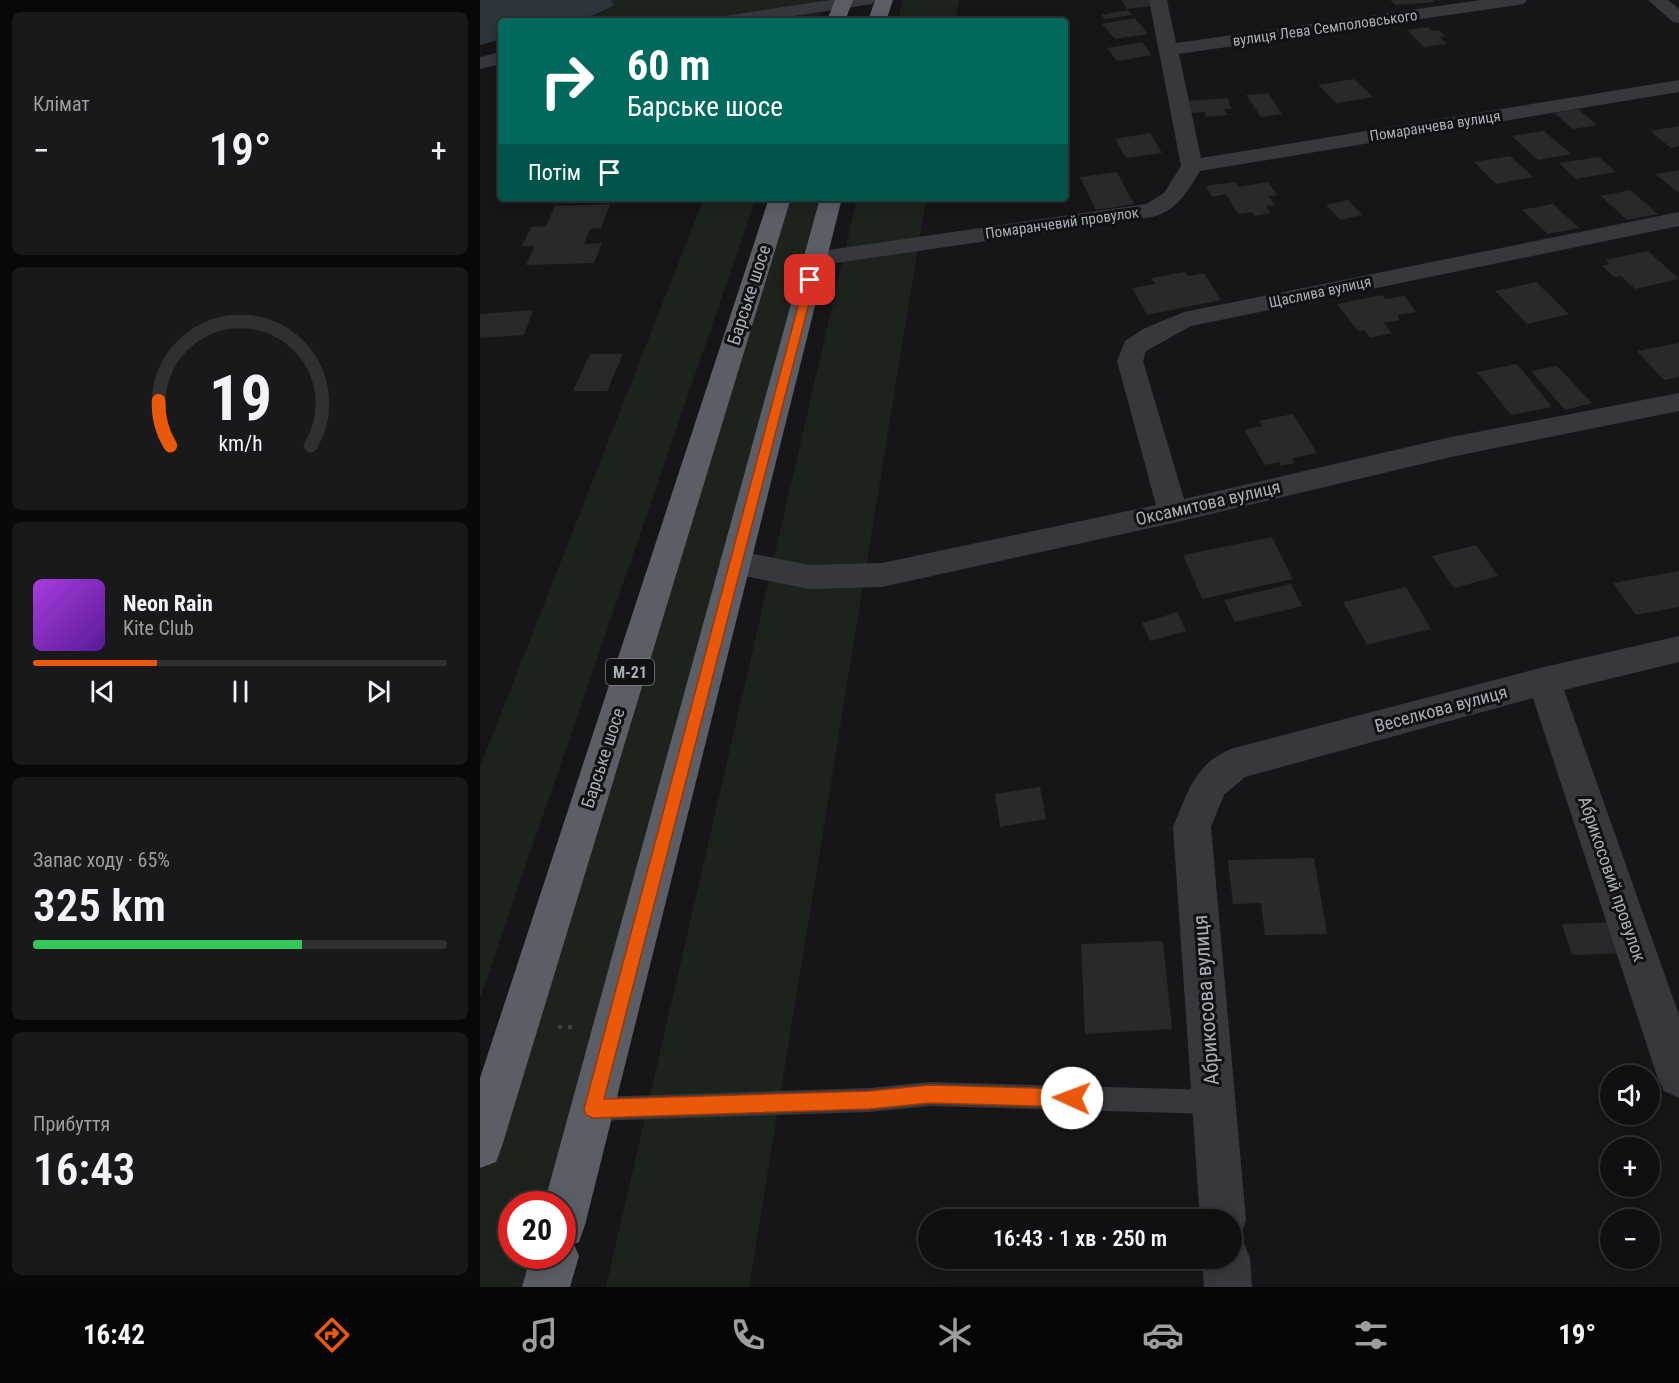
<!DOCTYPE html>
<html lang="uk">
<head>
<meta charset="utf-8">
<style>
	:root { --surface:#101012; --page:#19191b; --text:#f1f3f6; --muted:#9c9d9f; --line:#303032; --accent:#ea580c }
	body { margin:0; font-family:"Roboto Condensed",sans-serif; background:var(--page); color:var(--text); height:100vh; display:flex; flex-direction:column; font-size:22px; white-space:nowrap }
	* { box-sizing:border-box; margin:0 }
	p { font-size:20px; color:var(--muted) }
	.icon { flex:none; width:33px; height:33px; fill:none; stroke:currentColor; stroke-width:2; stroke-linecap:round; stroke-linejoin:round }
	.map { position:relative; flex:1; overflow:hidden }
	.panel { display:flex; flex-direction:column; gap:12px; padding:12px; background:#09090a; width:480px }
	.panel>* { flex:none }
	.guide { position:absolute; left:18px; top:18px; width:570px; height:183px; border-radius:6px; box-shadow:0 3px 15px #0003,0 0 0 2px var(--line); background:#00695c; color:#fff; overflow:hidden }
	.fabs { position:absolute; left:1120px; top:1065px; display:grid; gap:12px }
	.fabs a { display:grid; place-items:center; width:60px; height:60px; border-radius:50%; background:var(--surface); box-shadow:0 3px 15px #0003,0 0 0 2px var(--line); font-size:30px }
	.speed { position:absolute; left:18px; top:1191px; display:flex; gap:12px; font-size:30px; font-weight:700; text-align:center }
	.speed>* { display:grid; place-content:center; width:78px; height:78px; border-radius:50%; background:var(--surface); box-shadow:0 3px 15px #0003,0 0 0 2px var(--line); line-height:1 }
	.speed .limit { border:9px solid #d22; background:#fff; color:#111 }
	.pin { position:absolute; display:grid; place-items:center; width:51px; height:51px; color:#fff; margin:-26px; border-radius:12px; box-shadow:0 3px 9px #0006 }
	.me { position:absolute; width:66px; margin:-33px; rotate:272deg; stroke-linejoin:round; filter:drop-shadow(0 0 4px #0008) }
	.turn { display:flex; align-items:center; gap:21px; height:126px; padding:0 30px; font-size:27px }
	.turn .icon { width:78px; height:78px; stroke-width:2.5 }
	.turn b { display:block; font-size:42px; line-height:51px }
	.then { display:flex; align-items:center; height:57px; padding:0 30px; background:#0003; gap:12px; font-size:22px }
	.big { font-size:45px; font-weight:600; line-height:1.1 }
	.panel .card { flex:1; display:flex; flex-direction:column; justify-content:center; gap:9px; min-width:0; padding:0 21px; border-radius:9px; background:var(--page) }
	.panel .dial { align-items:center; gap:0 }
	.dial svg { height:156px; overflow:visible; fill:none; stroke:var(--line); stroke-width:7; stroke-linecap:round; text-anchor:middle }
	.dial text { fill:var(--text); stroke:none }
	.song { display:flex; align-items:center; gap:18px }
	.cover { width:72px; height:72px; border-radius:9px; background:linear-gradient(135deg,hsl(280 70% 55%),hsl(270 70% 35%)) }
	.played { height:6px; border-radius:3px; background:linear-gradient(90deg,var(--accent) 30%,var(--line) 30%) }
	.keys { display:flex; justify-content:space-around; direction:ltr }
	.heat { display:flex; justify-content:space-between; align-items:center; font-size:33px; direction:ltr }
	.charge { height:9px; border-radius:4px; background:linear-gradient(90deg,#34c759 65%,var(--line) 0) }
	.trip { position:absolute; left:438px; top:1209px; width:324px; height:60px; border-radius:30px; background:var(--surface); box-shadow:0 3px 15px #0003,0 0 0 2px var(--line); font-weight:600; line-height:60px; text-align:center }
	.tab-bar { display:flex; height:96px; justify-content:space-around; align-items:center; background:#060607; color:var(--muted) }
	.tab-bar .icon { width:42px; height:42px }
	.tab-bar .selected { color:var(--accent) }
	.tab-bar b { font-size:27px; color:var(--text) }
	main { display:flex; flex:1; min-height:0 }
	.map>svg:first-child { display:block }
	.green { fill:#1c231d }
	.water { fill:#2c353c }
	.building { fill:#29292c }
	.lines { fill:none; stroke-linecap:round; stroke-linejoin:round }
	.path { stroke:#3d3f44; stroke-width:4.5; stroke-dasharray:4 6; stroke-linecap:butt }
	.service { fill:#37383d; fill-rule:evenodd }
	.minor { fill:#37383d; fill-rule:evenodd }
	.trunk { fill:#5b5e65; fill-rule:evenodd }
	.route { fill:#ea580c; stroke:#983908; stroke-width:1.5 }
	.labels { text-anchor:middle; stroke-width:6; stroke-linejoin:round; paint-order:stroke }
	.far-street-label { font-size:15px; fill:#a8adb8; stroke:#111113 }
	.shield { fill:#111113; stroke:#7b7e86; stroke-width:1.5 }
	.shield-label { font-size:16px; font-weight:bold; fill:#a8adb8 }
	.street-label { font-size:18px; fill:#a8adb8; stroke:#111113 }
	.near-street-label { font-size:21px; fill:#a8adb8; stroke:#111113 }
</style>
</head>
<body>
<main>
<section class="panel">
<div class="card"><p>Клімат</p>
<div class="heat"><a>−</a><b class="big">19°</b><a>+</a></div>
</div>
<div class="card dial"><svg viewBox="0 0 100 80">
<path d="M14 69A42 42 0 1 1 86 69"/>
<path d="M14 69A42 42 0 0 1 8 46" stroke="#ea580c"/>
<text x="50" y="56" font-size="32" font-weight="700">19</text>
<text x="50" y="72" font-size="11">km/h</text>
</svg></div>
<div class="card">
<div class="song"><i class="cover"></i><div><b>Neon Rain</b><p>Kite Club</p></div></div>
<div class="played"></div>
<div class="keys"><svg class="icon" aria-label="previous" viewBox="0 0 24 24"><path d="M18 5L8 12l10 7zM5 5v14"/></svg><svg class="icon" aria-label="pause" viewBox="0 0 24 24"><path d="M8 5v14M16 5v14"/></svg><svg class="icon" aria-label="next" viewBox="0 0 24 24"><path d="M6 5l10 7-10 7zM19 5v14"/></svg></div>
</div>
<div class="card"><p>Запас ходу · 65%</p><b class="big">325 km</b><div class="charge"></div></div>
<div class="card"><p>Прибуття</p><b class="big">16:43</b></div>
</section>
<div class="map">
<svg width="1199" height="1287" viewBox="0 0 1199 1287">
	<rect width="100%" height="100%" fill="#161618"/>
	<!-- green -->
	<path class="green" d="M 131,0 L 345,0 L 338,21 L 294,21 L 297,14 L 244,21 L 91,21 L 122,13 L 134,5 Z
		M 423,0 L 479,0 L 475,21 L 418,21 Z
		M 224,198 L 276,198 L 0,998 L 0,767 Z
		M 300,198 L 351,198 L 82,1204 L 32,1204 L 32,1256 L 76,1256 L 67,1287 L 0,1287 L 0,1152 Z
		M 377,198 L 446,198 L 269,1287 L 126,1287 Z"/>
	<!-- water -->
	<path class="water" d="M 0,0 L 131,0 L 134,5 C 101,27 59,21 21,21 L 21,39 L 0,45 Z"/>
	<!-- building -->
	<path class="building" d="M 641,0 L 669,0 L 674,6 L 647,9 Z
		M 910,0 L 953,0 L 955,2 L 916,5 Z
		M 648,10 L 652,15 L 625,19 L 621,15 Z
		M 655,18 L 668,34 L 635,39 L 622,24 Z
		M 948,27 L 952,31 L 959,30 L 965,36 L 960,37 L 967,44 L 944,47 L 927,30 Z
		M 662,42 L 672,55 L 637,61 L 627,48 Z
		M 874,79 L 893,97 L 857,103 L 838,85 Z
		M 788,93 L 802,114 L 781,117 L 766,95 Z
		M 747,98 L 752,109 L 744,109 L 748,115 L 726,117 L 724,112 L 711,113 L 706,101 Z
		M 1098,109 L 1117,125 L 1093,129 L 1074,113 Z
		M 1199,126 L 1199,146 L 1191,148 L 1170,131 Z
		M 1064,131 L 1091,154 L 1058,160 L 1032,136 Z
		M 670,133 L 682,153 L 646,158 L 635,139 Z
		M 1030,156 L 1053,177 L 1016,184 L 994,162 Z
		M 1119,157 L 1136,172 L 1096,179 L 1079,163 Z
		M 1199,170 L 1199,193 L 1175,174 Z
		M 637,172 L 654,204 L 616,210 L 600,177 Z
		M 755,182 L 758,187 L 788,182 L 797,195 L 789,196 L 795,205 L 786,206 L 791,213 L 774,216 L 772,212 L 758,214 L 746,194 L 732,197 L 726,186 Z
		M 1150,190 L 1178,214 L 1147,220 L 1121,196 Z
		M 868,200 L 882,215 L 860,220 L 846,205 Z
		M 130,204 L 121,228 L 110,229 L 104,244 L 122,243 L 114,263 L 46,265 L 55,246 L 42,246 L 51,227 L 66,226 L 75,206 Z
		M 1073,204 L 1099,228 L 1068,234 L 1042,210 Z
		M 1168,251 L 1199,279 L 1155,289 L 1141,276 L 1134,277 L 1122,266 L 1130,264 L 1125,260 Z
		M 705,272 L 708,276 L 724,273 L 741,300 L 667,315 L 652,288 L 675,284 L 671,278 Z
		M 1056,282 L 1089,314 L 1047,324 L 1015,291 Z
		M 902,295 L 905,299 L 924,296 L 936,312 L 917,315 L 920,320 L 904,323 L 912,333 L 890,338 L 884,330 L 878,331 L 857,304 Z
		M 53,310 L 44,335 L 0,338 L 0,314 Z
		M 1199,343 L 1199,377 L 1184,380 L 1157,351 Z
		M 110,354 L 143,354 L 127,391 L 93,391 Z
		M 1037,364 L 1072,407 L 1031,415 L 997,372 Z
		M 1077,366 L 1112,403 L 1085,410 L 1051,371 Z
		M 813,414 L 837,453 L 812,458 L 815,463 L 801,466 L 799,462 L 785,465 L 764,430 L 782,426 L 779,421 Z
		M 792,537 L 813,579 L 722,599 L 703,555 Z
		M 996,545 L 1018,576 L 974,588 L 952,556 Z
		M 1199,571 L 1199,607 L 1156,615 L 1133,583 Z
		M 811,584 L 822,606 L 755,622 L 744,600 Z
		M 926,587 L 951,629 L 887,645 L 863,602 Z
		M 697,612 L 706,631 L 670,641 L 662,623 Z
		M 560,787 L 566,819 L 520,827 L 515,794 Z
		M 834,858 L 847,934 L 785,935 L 781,903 L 753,904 L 748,860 Z
		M 1137,922 L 1149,953 L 1092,955 L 1082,924 Z
		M 683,941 L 692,1029 L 605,1034 L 601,944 Z"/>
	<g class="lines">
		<!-- path -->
		<path class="path" d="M 78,1027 L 94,1027"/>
		<!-- service -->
		<path class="service" d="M 450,1082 L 734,1090 L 742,1094 L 746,1102 L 742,1110 L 734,1114 L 450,1106 L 389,1112 L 113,1121 L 105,1117 L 101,1109 L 105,1101 L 113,1097 L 389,1088 Z"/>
		<!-- minor -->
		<path class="minor" d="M 350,0 L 395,0 L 392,4 L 386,5 L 281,21 L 235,21 L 238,17 L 244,16 Z
			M 669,0 L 687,0 L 696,43 L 1001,0 L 1047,0 L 1044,4 L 1038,5 L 699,54 L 721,158 L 1199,80 L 1199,92 L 720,171 C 707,192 697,211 672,217 L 335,266 L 327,264 L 323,259 L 327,254 L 335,252 L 666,204 L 684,193 L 701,166 Z
			M 1168,0 L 1188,0 L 1199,9 L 1199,23 L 1193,22 Z
			M 21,52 L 21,64 L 0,69 L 0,57 Z
			M 1199,212 L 1199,226 L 711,326 L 666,351 L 663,361 L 704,499 L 971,437 L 1199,393 L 1199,411 L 971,457 L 693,523 L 402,587 L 329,589 L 255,574 L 244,570 L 239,562 L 244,554 L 255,550 L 329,565 L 402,563 L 676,505 L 637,361 L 645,341 L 663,329 L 704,312 Z
			M 1199,636 L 1199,662 L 1084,690 L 1199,1015 L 1199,1098 L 1184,1091 L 1177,1076 L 1053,698 L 765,777 L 744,795 L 731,827 L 766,1220 L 760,1237 L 756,1238 L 763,1241 L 770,1258 L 772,1287 L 724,1287 L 722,1258 L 752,1258 L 752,1220 L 720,1220 L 693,827 C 708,792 715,762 754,748 L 1064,667 Z"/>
		<!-- trunk -->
		<path class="trunk" d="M 355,0 L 373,0 L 365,21 L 347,21 Z
			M 395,0 L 413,0 L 406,21 L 388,21 Z
			M 289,198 L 311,198 L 22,1146 L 16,1162 L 0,1168 L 0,1078 Z
			M 340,198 L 362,198 L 105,1225 L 99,1242 L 94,1244 L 99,1256 L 90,1287 L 42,1287 L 51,1256 L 82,1256 L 82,1204 L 64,1204 Z"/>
	</g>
	<!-- route -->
	<path class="route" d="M 330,277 L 335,280 L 124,1099 L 389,1091 L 450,1085 L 592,1089 L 598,1092 L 601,1098 L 598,1104 L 592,1107 L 450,1103 L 389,1109 L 113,1118 L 106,1115 L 104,1109 L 325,280 Z"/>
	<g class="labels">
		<!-- far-street labels -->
		<g class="far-street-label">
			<text transform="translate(845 28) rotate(-8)" y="5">вулиця Лева Семполовського</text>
			<text transform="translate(955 126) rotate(-9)" y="5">Помаранчева вулиця</text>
			<text transform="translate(582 223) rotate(-8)" y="5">Помаранчевий провулок</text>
			<text transform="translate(840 292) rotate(-12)" y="5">Щаслива вулиця</text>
		</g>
		<!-- shield labels -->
		<rect class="shield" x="126" y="659" width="48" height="26" rx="4.5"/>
		<g class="shield-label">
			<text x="150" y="678">М-21</text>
		</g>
		<!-- street labels -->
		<g class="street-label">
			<text transform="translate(269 295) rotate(-72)" y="6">Барське шосе</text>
			<text transform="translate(728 503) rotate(-13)" y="6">Оксамитова вулиця</text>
			<text transform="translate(961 709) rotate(-15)" y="6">Веселкова вулиця</text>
			<text transform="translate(123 758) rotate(-72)" y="6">Барське шосе</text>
			<text transform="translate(1132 879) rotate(71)" y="6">Абрикосовий провулок</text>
		</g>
		<!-- near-street labels -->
		<g class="near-street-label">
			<text transform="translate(726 1000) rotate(-94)" y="7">Абрикосова вулиця</text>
		</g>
	</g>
</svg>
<div class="fabs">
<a><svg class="icon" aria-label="sound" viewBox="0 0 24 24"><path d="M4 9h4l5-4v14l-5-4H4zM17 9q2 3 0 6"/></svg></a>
<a>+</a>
<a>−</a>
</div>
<div class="speed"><div class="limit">20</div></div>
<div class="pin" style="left:330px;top:280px;background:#d93025"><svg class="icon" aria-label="arrive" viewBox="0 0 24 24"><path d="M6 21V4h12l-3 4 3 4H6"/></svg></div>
<svg class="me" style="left:592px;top:1098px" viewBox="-20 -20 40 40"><circle r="19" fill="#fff"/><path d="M0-13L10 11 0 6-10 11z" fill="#ea580c"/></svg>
<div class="trip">16:43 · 1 хв · 250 m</div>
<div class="guide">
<div class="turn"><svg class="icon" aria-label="right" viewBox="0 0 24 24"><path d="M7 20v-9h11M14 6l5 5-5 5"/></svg><div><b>60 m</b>Барське шосе</div></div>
<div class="then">Потім<svg class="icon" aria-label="arrive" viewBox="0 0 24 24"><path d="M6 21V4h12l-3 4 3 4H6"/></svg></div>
</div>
</div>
</main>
<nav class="tab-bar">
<b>16:42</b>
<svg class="icon selected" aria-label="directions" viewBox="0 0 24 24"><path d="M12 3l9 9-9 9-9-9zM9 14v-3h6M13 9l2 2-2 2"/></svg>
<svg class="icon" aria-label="music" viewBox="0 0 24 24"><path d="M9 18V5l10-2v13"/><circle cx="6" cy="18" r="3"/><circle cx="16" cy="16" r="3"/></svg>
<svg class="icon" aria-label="phone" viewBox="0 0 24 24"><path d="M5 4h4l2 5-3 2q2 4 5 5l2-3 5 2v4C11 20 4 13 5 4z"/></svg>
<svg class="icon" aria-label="climate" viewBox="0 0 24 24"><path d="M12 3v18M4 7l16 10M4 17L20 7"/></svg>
<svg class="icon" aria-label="car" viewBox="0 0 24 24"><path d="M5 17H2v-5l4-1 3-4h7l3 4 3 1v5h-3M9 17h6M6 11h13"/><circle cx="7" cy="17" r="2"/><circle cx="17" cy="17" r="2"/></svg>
<svg class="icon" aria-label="filters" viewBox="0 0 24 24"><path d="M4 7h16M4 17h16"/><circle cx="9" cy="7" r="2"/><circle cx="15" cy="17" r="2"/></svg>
<b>19°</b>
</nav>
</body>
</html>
